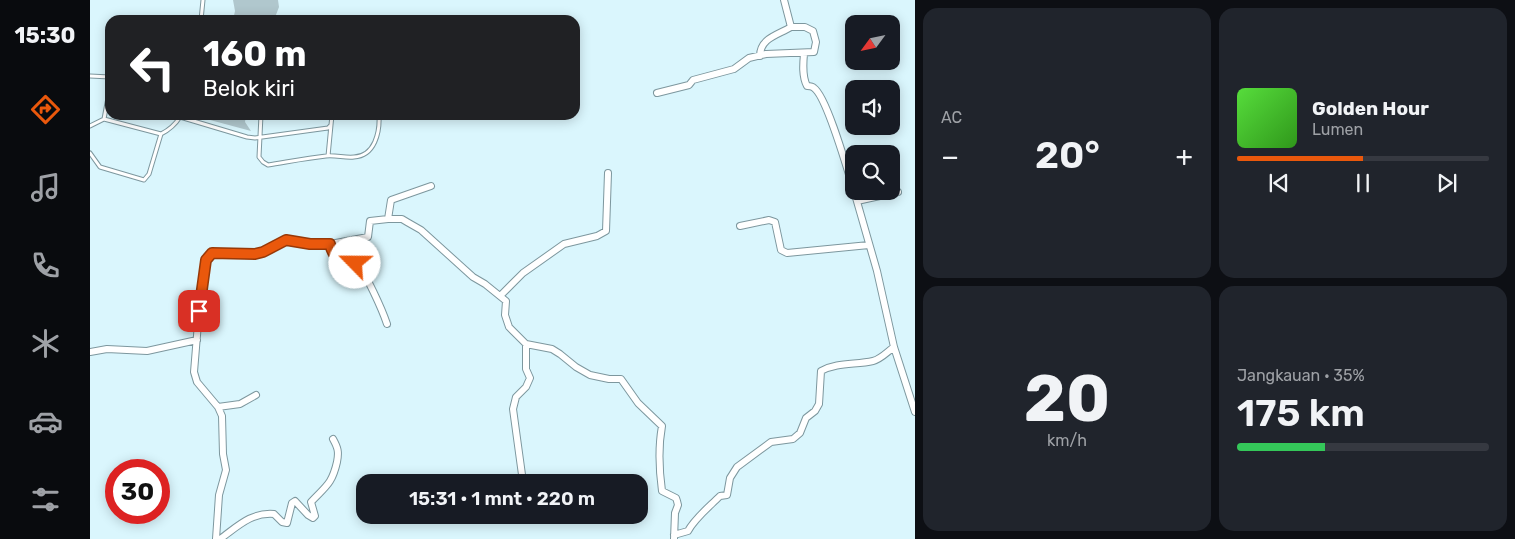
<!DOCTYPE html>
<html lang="id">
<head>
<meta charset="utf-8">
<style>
	:root { --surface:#171b24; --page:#20242c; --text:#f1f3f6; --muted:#9ea1a6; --line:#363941; --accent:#ea580c }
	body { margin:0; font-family:Rubik,sans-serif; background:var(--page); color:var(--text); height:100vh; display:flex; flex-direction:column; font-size:19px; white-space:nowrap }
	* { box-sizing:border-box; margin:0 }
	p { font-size:16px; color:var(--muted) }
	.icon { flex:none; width:28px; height:28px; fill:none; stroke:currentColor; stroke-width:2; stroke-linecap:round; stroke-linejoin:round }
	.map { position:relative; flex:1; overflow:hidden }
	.details { display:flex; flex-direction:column; gap:8px; padding:8px; background:#0d0f14; width:600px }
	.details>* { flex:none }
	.guide { position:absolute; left:15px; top:15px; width:475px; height:105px; border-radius:15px; box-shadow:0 2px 12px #0003; background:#202124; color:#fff; overflow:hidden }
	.needle { width:32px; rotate:237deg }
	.controls { position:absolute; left:755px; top:15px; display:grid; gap:10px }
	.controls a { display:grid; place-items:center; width:55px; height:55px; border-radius:10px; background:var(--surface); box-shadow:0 2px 12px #0003; font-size:25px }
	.speed { position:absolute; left:15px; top:459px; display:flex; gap:10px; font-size:25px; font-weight:700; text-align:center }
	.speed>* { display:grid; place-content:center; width:65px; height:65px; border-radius:50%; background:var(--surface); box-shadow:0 2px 12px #0003; line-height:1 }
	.speed .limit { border:8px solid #d22; background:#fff; color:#111 }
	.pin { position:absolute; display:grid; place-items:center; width:42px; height:42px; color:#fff; margin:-21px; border-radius:10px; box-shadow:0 2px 8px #0006 }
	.me { position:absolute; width:55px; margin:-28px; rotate:293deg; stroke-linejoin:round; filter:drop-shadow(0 0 4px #0008) }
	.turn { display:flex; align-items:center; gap:18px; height:105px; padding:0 15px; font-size:22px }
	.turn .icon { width:65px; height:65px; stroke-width:2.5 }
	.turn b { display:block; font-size:35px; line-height:42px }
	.big { font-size:38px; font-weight:600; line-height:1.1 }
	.details .widget { flex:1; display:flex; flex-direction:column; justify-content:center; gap:8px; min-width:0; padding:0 18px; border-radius:15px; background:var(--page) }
	.details .dial { align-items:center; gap:0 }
	.dial b { font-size:65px; line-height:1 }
	.song { display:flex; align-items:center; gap:15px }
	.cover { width:60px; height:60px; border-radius:8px; background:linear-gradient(135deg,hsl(110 70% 55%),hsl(110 70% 35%)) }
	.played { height:5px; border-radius:2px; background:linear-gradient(90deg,var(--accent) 50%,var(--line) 50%) }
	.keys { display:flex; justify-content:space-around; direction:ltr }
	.heat { display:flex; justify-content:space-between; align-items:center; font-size:28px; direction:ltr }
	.charge { height:8px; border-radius:4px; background:linear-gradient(90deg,#34c759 35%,var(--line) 0) }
	.details .tiles { flex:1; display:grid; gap:8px; grid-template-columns:repeat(2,1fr) }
	.trip { position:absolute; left:266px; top:474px; width:292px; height:50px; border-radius:15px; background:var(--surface); box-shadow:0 2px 12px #0003; font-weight:600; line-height:50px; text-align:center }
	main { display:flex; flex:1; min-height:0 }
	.menu { display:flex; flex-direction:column; width:90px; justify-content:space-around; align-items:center; background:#090b0e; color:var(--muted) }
	.menu .icon { width:35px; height:35px }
	.menu .selected { color:var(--accent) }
	.menu b { font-size:22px; color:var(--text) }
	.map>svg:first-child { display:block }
	.green { fill:#b0c7cd }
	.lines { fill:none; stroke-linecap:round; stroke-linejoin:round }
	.lane-casing { stroke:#7d979e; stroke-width:5 }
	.street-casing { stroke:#7d979e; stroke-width:8 }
	.lane { stroke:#fff; stroke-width:3 }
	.street { stroke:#fff; stroke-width:6 }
	.route-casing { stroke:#983908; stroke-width:12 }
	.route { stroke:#ea580c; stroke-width:9 }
</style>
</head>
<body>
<main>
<nav class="menu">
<b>15:30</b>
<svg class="icon selected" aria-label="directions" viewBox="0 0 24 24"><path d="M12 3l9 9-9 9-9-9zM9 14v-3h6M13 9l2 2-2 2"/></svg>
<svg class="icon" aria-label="music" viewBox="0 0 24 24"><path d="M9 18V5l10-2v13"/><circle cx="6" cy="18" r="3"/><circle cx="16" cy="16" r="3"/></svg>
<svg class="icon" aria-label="phone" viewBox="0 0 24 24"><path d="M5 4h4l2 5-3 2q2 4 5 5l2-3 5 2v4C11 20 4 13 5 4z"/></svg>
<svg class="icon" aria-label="climate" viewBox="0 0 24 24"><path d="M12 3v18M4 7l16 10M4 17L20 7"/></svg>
<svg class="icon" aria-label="car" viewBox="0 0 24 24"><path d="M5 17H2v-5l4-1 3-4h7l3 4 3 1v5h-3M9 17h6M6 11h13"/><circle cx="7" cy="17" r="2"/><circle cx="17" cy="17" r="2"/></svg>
<svg class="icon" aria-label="filters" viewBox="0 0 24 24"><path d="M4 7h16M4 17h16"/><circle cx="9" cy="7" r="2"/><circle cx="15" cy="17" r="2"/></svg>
</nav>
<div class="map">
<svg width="825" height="539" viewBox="0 0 825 539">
	<rect width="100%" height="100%" fill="#daf6fd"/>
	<!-- green -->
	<path class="green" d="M 143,0 L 188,0 L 189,7 L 184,20 L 143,20 L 145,11 Z
		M 111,115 L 156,115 L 155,122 L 161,131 L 109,117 Z"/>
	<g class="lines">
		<!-- lane casing -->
		<g class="lane-casing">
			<path id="lane" d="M 111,20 L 113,0
				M 0,76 L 20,77
				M 171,115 L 169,157 L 173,162 L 178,165 C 197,162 217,158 236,156 C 246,155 255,158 264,157 C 285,156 290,132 289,115
				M 90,117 L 157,137 L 165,138 L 238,128 L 241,125 L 242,115
				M 14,119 L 20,87
				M 0,126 L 14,119 L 71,134 C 79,130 85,125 90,117 L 90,115
				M 0,153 L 10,167 L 54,180 L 59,174 L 71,134
				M 238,156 L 241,125"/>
		</g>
		<!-- street casing -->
		<g class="street-casing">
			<path id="street" d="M 714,54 C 713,64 712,76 717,86 C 720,86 722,86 724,88 C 737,97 758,172 764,191
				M 670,56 C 670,38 688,35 701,27
				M 567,93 L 599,85 L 603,80 L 644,69 L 659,58 L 676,54 L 724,52 L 726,42 L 723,31 L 715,27 L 701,27 L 694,0
				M 764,191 L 787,271 L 804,347 L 825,412
				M 767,201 L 808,192
				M 298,219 L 301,200 L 341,186
				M 650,226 L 679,220 L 685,222 L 691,250 L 697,253 L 779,245
				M 240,244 C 245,264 253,255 266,264 C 275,270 293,312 297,324
				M 410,296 L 433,273 L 474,244 L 507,236 L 516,231 L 518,173
				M 0,352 L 17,349 L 57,351 L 107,340
				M 128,407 L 150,404 L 166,395
				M 433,482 L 423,409 L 426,397 L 436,387 L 440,378 L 436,369 L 436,344
				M 584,535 L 598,531 C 605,518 619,507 630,496 L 637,495 L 640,478 L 647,467 L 681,442 L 703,439 L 710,433 L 716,418 L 725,411 L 729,404 L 731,371 C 747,362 766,365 783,361 C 791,359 797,352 804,347
				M 126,539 L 129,495 L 136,470 L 133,454 L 132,416 L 128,407 L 107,382 L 104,372 L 109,311 L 117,256 L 122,253 L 128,253 L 165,254 L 173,252 L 196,240 L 235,245 L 278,237 L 280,221 L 298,219 L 312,219 L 317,222 L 331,230 L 383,277 L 395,284 L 416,301 L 415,315 L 419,327 L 436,344 L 462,349 L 470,354 L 486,367 L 500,375 L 519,379 L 531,379 L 548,403 L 572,426 C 568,448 569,469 572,491 L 586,498 L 587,501 L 588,505 L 585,513 L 584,539
				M 130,539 C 147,527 161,512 184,514 L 192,522 L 197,523 L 202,503 L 205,501 L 218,515 L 223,518 L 225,516 L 221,502 C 236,486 242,484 247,462 C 249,452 248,448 243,439"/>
		</g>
		<!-- lane -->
		<use href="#lane" class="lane"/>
		<!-- street -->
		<use href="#street" class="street"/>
	</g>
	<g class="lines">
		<!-- route casing -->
		<g class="route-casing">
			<path id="route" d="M 109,311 L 116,260 L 122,253 L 165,254 L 173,252 L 196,240 L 220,244 L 240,244 C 244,262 251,257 265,263"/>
		</g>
		<!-- route -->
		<use href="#route" class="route"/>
	</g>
</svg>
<div class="controls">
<a><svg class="needle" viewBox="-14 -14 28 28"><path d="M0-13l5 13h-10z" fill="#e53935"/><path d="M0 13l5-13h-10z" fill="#9ea1a6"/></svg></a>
<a><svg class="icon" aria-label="sound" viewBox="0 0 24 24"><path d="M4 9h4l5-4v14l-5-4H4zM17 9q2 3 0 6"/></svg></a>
<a><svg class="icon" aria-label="search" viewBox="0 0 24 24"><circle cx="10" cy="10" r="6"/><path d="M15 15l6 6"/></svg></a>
</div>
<div class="speed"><div class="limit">30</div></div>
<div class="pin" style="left:109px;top:311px;background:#d93025"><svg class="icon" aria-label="arrive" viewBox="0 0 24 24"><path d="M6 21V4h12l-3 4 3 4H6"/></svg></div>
<svg class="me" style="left:265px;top:263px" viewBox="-20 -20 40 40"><circle r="19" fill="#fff"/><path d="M0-13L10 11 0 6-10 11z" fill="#ea580c"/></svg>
<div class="trip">15:31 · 1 mnt · 220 m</div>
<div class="guide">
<div class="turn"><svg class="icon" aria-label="left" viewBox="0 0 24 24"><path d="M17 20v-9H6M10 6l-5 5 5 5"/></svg><div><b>160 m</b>Belok kiri</div></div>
</div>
</div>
<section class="details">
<div class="tiles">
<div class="widget"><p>AC</p>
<div class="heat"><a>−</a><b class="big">20°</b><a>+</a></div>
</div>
<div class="widget">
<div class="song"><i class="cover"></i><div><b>Golden Hour</b><p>Lumen</p></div></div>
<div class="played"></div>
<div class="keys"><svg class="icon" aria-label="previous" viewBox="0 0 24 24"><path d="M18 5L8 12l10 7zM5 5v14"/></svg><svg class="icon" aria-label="pause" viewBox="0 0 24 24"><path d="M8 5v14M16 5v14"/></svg><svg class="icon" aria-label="next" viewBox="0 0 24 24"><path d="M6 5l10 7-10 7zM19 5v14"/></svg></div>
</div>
<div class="widget dial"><b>20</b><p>km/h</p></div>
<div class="widget"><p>Jangkauan · 35%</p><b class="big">175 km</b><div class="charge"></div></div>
</div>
</section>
</main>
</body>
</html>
